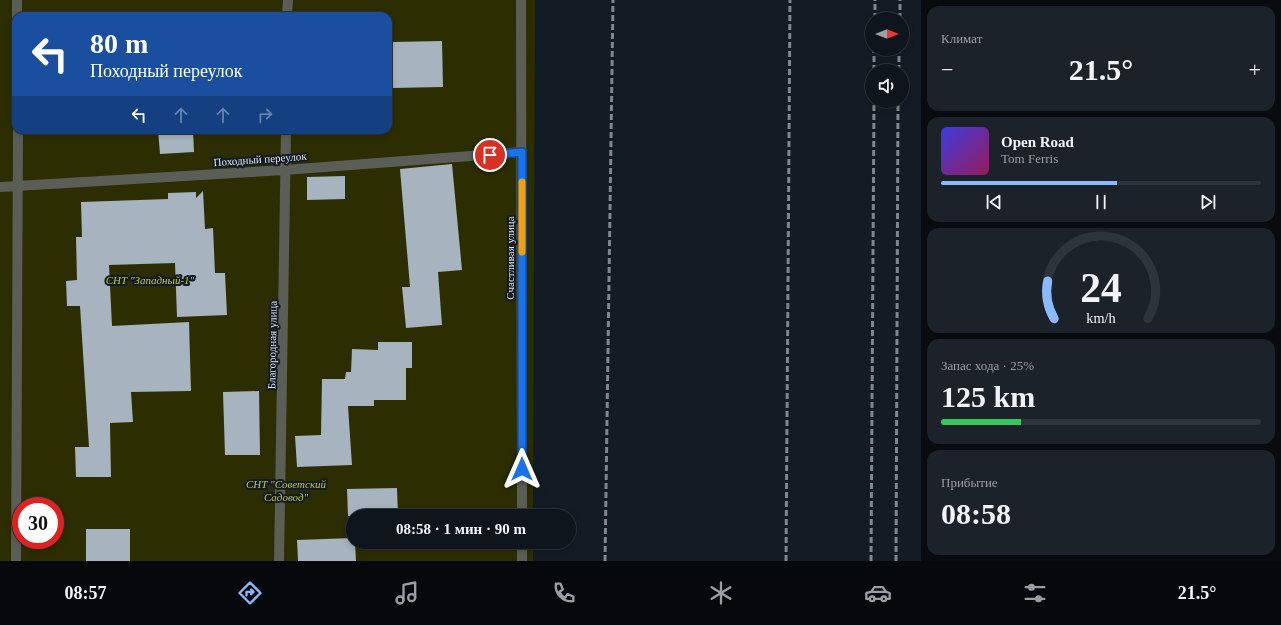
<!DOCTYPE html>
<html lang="ru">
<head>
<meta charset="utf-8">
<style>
	:root { --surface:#0e151c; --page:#1c2229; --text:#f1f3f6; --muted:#9b9fa3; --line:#2e343b; --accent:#8abafc }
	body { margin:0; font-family:"Times New Roman",serif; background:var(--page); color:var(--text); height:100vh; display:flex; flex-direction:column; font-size:15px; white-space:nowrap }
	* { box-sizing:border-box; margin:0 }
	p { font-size:13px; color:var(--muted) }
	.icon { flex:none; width:22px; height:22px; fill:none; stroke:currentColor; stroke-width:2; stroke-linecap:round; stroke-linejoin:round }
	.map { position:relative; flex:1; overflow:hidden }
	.side { display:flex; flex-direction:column; gap:6px; padding:6px; background:#080c0f; width:360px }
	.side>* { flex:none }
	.top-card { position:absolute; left:12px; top:12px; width:380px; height:122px; border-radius:12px; box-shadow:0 2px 6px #0003,0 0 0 1px var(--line); background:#1a4fa0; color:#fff; overflow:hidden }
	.needle { width:26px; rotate:90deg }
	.controls { position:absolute; left:865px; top:12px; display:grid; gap:8px }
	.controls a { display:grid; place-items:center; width:44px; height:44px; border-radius:50%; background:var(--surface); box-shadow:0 2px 6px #0003,0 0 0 1px var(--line); font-size:20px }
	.speed { position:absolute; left:12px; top:497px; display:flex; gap:8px; font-size:20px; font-weight:700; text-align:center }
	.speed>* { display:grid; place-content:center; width:52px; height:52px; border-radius:50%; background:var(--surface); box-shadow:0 2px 6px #0003,0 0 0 1px var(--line); line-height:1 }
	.speed .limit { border:6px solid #d22; background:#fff; color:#111 }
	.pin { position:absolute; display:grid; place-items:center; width:34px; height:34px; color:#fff; margin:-17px; border:2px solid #fff; border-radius:50%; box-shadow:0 1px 4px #0007 }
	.me { position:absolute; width:44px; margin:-22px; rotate:0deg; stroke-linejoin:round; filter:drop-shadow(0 0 3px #0008) }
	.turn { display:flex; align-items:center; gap:14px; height:84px; padding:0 12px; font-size:18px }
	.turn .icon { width:52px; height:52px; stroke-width:2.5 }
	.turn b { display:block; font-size:28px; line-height:34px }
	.lanes { display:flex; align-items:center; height:38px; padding:0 12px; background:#0003; justify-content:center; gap:20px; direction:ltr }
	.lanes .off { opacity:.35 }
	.big { font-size:30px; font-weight:600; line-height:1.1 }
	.side .tile { flex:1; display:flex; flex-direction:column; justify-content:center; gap:6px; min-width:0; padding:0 14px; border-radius:12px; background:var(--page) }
	.side .dial { align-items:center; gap:0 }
	.dial svg { height:104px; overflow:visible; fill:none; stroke:var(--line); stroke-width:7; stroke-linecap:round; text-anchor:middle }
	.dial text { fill:var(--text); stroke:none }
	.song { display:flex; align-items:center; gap:12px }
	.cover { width:48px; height:48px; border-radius:6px; background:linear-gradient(135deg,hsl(240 70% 55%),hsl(330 70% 35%)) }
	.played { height:4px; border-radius:2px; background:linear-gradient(90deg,var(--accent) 55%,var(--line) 55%) }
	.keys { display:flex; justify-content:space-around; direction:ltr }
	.heat { display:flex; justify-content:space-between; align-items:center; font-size:22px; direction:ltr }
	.charge { height:6px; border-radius:3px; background:linear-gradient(90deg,#34c759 25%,var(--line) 0) }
	.trip { position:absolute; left:346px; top:509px; width:230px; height:40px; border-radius:20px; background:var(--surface); box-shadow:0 2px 6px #0003,0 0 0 1px var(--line); font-weight:600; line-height:40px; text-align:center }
	.menu { display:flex; height:64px; justify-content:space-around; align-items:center; background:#06080b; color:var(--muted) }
	.menu .icon { width:28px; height:28px }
	.menu .active { color:var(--accent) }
	.menu b { font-size:18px; color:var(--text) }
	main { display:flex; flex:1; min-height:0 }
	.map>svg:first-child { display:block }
	.green { fill:#2c2d00; fill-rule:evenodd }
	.building { fill:#a7b3bf }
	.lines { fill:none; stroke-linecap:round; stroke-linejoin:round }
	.minor { stroke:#5b5d57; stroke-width:10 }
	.rail { stroke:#7f868e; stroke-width:3; stroke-dasharray:6 3; stroke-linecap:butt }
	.route-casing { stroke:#114b97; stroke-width:10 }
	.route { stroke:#1a73e8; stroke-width:7 }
	.slow { stroke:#f59e0b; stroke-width:7 }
	.labels { text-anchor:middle; stroke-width:4; stroke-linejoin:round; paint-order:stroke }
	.street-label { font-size:11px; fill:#dee4ea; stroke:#131c25 }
	.park-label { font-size:11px; font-style:italic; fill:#c1c73e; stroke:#131c25 }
</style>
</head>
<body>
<main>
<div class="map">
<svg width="921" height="561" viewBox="0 0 921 561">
	<rect width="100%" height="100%" fill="#131c25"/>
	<!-- green -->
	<path class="green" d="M 0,0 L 535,0 L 533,516 L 353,516 L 353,542 L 533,542 L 533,561 L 0,561 ZM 16,16 L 388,16 L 388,130 L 16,130 ZM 21,506 L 55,506 L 55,540 L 21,540 Z"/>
	<!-- building -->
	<path class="building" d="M 442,41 L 443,87 L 392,88 L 391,42 Z
		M 158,130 L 193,130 L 194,152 L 160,154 Z
		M 452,164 L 462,270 L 438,272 L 442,325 L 406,328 L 402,287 L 410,287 L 400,169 Z
		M 345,176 L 345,199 L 307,200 L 307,177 Z
		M 203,191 L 205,229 L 213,228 L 215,273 L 225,273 L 227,315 L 177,317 L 175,263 L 109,265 L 112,326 L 189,322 L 191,391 L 131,392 L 133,422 L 110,423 L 111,477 L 76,477 L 75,447 L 89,447 L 80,306 L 67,306 L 66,281 L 77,280 L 76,237 L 82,237 L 81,202 L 168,199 L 168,193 L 196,192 L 196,198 Z
		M 378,342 L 412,342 L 412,368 L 406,368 L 406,400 L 374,400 L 374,406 L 348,406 L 352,465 L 297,467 L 295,436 L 321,435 L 322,379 L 345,379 L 346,372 L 351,372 L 352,349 L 378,350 Z
		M 259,391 L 260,455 L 225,455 L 223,392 Z
		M 397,488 L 398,516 L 348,516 L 347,489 Z
		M 86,529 L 130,529 L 130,561 L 86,561 Z
		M 353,538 L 353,542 L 355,542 L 356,561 L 298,561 L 297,540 Z"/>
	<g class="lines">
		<!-- minor -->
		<path class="minor" d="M 17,0 L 17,16
			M 521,0 L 522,516
			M 287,16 L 288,0
			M 0,187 L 285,170 L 522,152
			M 16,561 L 18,130
			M 279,561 L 286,130
			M 522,561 L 522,542"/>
		<!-- rail -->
		<path class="rail" d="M 875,19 L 875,0
			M 900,19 L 900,0
			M 874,71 L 874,49
			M 899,71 L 899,49
			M 605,561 L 613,0
			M 786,561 L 790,0
			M 871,561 L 874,101
			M 896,561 L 898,101"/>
	</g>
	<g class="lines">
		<!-- route casing -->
		<g class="route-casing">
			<path id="route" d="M 490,155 L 522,152 L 522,469"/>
		</g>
		<!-- route -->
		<use href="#route" class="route"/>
		<!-- slow -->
		<path class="slow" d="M 522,252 L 522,182"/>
	</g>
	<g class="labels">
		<!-- street labels -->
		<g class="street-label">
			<text transform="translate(260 159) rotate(-4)" y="4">Походный переулок</text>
			<text transform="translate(510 258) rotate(-90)" y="4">Счастливая улица</text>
			<text transform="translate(272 345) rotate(-89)" y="4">Благородная улица</text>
		</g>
		<!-- park labels -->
		<g class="park-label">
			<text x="150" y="284">СНТ "Западный-1"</text>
			<text x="286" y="488">СНТ "Советский<tspan x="286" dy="13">Садовод"</tspan></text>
		</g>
	</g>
</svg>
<div class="controls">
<a><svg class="needle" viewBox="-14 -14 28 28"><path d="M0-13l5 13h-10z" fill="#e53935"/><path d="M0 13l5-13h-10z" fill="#9b9fa3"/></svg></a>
<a><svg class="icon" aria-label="sound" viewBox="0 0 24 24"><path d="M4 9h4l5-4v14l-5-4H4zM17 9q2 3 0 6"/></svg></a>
</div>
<div class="speed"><div class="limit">30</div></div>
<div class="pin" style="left:490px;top:155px;background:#d93025"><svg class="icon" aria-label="arrive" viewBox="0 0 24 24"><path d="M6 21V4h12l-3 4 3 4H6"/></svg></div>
<svg class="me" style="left:522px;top:469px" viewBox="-20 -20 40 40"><path d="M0-17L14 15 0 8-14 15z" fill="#1a73e8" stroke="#fff" stroke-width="4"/></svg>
<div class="trip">08:58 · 1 мин · 90 m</div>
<div class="top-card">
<div class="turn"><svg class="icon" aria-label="left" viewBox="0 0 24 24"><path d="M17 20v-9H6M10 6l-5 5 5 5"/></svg><div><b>80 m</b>Походный переулок</div></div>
<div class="lanes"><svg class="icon" aria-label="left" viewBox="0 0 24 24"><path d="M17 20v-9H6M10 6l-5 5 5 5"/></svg><svg class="icon off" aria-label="ahead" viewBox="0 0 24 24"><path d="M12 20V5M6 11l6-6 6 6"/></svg><svg class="icon off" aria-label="ahead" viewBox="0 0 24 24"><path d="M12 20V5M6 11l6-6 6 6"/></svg><svg class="icon off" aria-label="right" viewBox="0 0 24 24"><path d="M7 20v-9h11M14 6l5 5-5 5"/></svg></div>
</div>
</div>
<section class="side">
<div class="tile"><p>Климат</p>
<div class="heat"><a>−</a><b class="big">21.5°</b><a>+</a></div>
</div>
<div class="tile">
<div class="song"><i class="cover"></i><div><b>Open Road</b><p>Tom Ferris</p></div></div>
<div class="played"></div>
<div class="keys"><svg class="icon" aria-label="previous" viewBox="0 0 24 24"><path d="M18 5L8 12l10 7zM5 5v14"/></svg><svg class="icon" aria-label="pause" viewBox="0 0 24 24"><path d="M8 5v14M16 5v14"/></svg><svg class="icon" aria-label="next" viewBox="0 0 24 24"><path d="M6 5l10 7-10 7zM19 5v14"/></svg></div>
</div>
<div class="tile dial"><svg viewBox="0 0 100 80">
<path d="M14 69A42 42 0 1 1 86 69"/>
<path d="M14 69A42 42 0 0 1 9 40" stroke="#8abafc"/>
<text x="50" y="56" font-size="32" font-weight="700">24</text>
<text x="50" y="72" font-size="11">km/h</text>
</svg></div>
<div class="tile"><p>Запас хода · 25%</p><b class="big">125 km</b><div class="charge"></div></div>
<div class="tile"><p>Прибытие</p><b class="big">08:58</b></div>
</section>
</main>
<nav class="menu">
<b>08:57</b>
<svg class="icon active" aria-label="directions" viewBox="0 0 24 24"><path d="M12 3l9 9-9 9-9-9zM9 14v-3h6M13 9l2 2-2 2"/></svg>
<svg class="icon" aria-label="music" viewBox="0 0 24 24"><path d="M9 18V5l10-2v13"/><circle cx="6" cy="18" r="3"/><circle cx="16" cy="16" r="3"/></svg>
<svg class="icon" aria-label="phone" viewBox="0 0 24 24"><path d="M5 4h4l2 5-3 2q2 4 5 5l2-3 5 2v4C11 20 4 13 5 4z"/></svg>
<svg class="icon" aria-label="climate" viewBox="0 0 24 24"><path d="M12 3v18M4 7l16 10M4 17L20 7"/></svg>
<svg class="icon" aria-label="car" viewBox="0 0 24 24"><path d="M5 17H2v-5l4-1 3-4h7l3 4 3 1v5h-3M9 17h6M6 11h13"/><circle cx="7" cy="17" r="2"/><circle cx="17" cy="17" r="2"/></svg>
<svg class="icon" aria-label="filters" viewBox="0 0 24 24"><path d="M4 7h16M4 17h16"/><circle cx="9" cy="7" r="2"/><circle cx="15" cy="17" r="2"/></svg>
<b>21.5°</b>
</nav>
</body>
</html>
